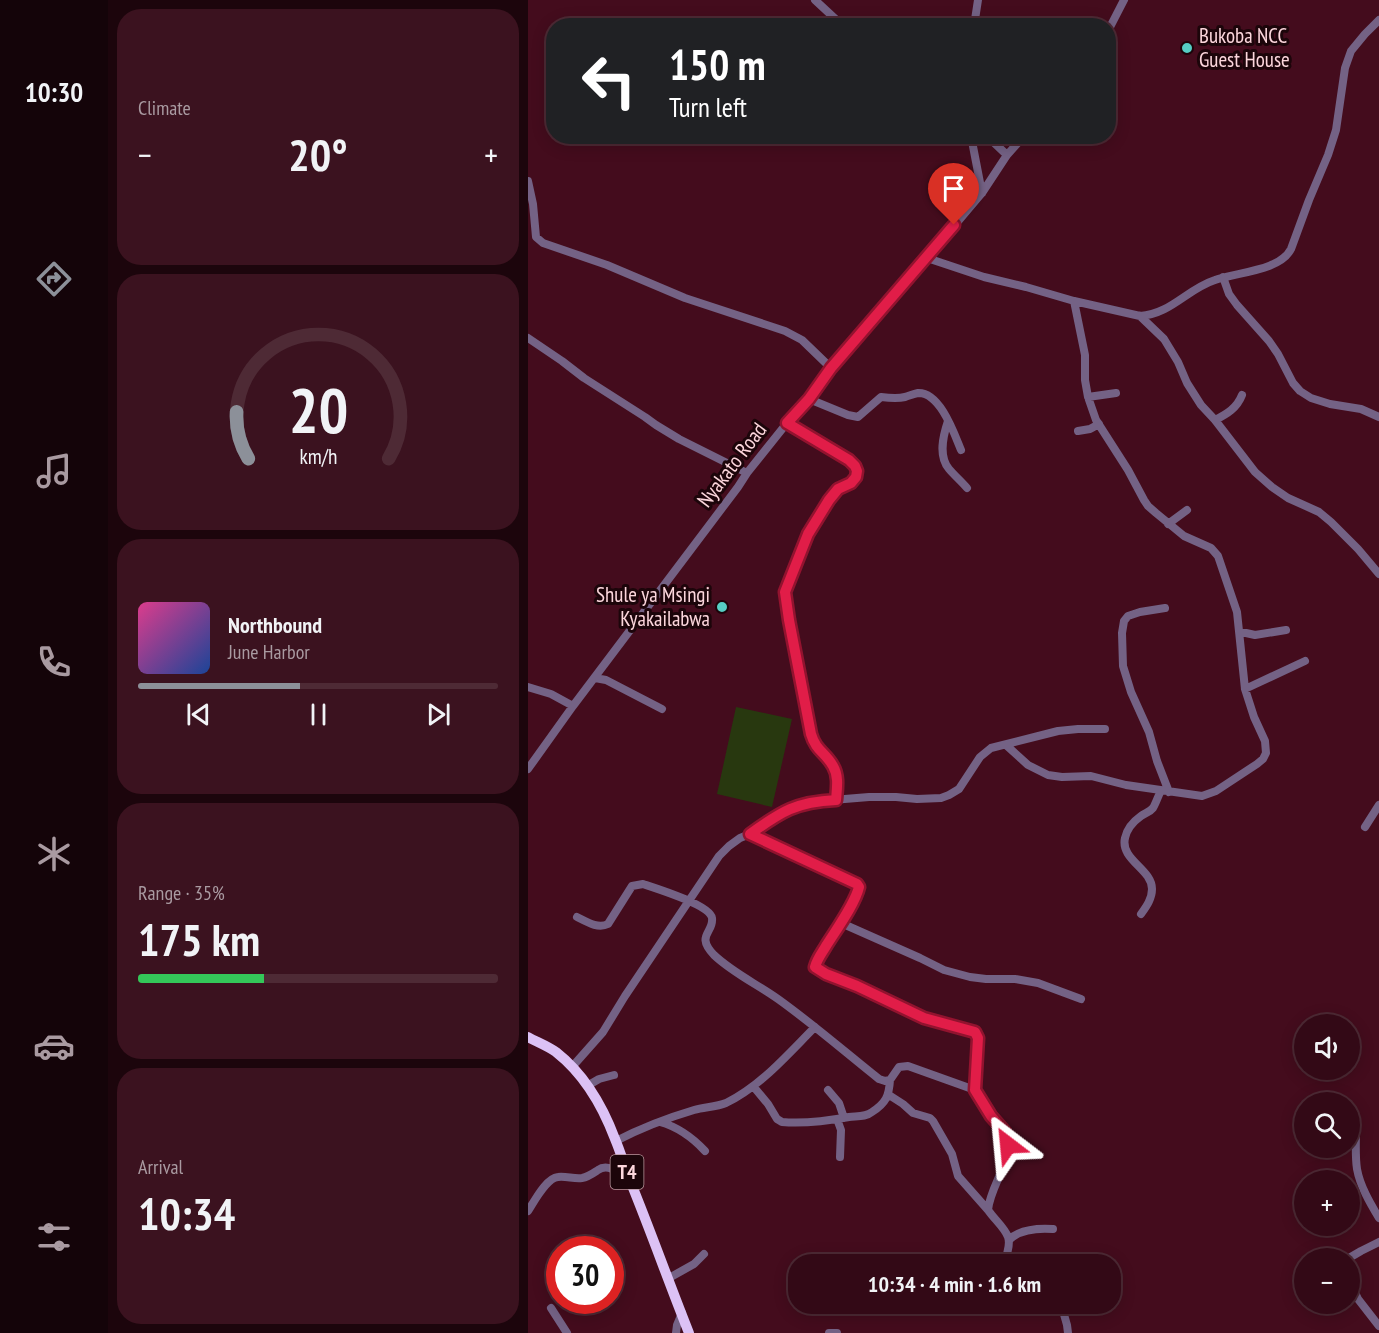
<!DOCTYPE html>
<html lang="en">
<head>
<meta charset="utf-8">
<style>
	:root { --surface:#330916; --page:#3b121f; --text:#f1f3f6; --muted:#a99aa1; --line:#4e2a35; --accent:#8c9099 }
	body { margin:0; font-family:"PT Sans Narrow",sans-serif; background:var(--page); color:var(--text); height:100vh; display:flex; flex-direction:column; font-size:22px; white-space:nowrap }
	* { box-sizing:border-box; margin:0 }
	p { font-size:20px; color:var(--muted) }
	.icon { flex:none; width:33px; height:33px; fill:none; stroke:currentColor; stroke-width:2; stroke-linecap:round; stroke-linejoin:round }
	.map { position:relative; flex:1; overflow:hidden }
	.side { display:flex; flex-direction:column; gap:9px; padding:9px; background:#1c050c; width:420px }
	.side>* { flex:none }
	.hud { position:absolute; left:18px; top:18px; width:570px; height:126px; border-radius:24px; box-shadow:0 3px 15px #0003,0 0 0 2px var(--line); background:#202124; color:#fff; overflow:hidden }
	.fabs { position:absolute; left:766px; top:1014px; display:grid; gap:12px }
	.fabs a { display:grid; place-items:center; width:66px; height:66px; border-radius:50%; background:var(--surface); box-shadow:0 3px 15px #0003,0 0 0 2px var(--line); font-size:30px }
	.speed { position:absolute; left:18px; top:1236px; display:flex; gap:12px; font-size:30px; font-weight:700; text-align:center }
	.speed>* { display:grid; place-content:center; width:78px; height:78px; border-radius:50%; background:var(--surface); box-shadow:0 3px 15px #0003,0 0 0 2px var(--line); line-height:1 }
	.speed .limit { border:9px solid #d22; background:#fff; color:#111 }
	.pin { position:absolute; display:grid; place-items:center; width:51px; height:51px; color:#fff; margin:-62px -26px; border-radius:50% 50% 50% 0; rotate:-45deg; box-shadow:0 0 6px #0007 }
	.pin .icon { rotate:45deg }
	.me { position:absolute; width:66px; margin:-33px; rotate:331deg; stroke-linejoin:round; filter:drop-shadow(0 0 4px #0008) }
	.turn { display:flex; align-items:center; gap:21px; height:126px; padding:0 24px; font-size:27px }
	.turn .icon { width:78px; height:78px; stroke-width:2.5 }
	.turn b { display:block; font-size:42px; line-height:51px }
	.big { font-size:45px; font-weight:800; line-height:1.1 }
	.side .tile { flex:1; display:flex; flex-direction:column; justify-content:center; gap:9px; min-width:0; padding:0 21px; border-radius:24px; background:var(--page) }
	.side .dial { align-items:center; gap:0 }
	.dial svg { height:156px; overflow:visible; fill:none; stroke:var(--line); stroke-width:7; stroke-linecap:round; text-anchor:middle }
	.dial text { fill:var(--text); stroke:none }
	.song { display:flex; align-items:center; gap:18px }
	.cover { width:72px; height:72px; border-radius:9px; background:linear-gradient(135deg,hsl(330 70% 55%),hsl(220 70% 35%)) }
	.played { height:6px; border-radius:3px; background:linear-gradient(90deg,var(--accent) 45%,var(--line) 45%) }
	.keys { display:flex; justify-content:space-around; direction:ltr }
	.heat { display:flex; justify-content:space-between; align-items:center; font-size:33px; direction:ltr }
	.charge { height:9px; border-radius:4px; background:linear-gradient(90deg,#34c759 35%,var(--line) 0) }
	.trip { position:absolute; left:260px; top:1254px; width:333px; height:60px; border-radius:24px; background:var(--surface); box-shadow:0 3px 15px #0003,0 0 0 2px var(--line); font-weight:800; line-height:60px; text-align:center }
	main { display:flex; flex:1; min-height:0 }
	.menu { display:flex; flex-direction:column; width:108px; justify-content:space-around; align-items:center; background:#140409; color:var(--muted) }
	.menu .icon { width:42px; height:42px }
	.menu .on { color:var(--accent) }
	.menu b { font-size:27px; color:var(--text) }
	.map>svg:first-child { display:block }
	.green { fill:#28380f }
	.lines { fill:none; stroke-linecap:round; stroke-linejoin:round }
	.minor { stroke:#746285; stroke-width:8 }
	.highway { stroke:#dcc1f5; stroke-width:10 }
	.route-casing { stroke:#92132f; stroke-width:15 }
	.route { stroke:#e11d48; stroke-width:10 }
	.poi-dot { fill:#56cec4; stroke:#1c050a; stroke-width:2 }
	.labels { text-anchor:middle; stroke-width:6; stroke-linejoin:round; paint-order:stroke }
	.shield { fill:#1c050a; stroke:#b9979d; stroke-width:1.5 }
	.shield-label { font-size:20px; font-weight:bold; fill:#fcd6dc }
	.poi-label { font-size:21px; fill:#fcd6dc; stroke:#1c050a; text-anchor:start }
	.street-label { font-size:21px; fill:#fcd6dc; stroke:#1c050a }
</style>
</head>
<body>
<main>
<nav class="menu">
<b>10:30</b>
<svg class="icon on" aria-label="directions" viewBox="0 0 24 24"><path d="M12 3l9 9-9 9-9-9zM9 14v-3h6M13 9l2 2-2 2"/></svg>
<svg class="icon" aria-label="music" viewBox="0 0 24 24"><path d="M9 18V5l10-2v13"/><circle cx="6" cy="18" r="3"/><circle cx="16" cy="16" r="3"/></svg>
<svg class="icon" aria-label="phone" viewBox="0 0 24 24"><path d="M5 4h4l2 5-3 2q2 4 5 5l2-3 5 2v4C11 20 4 13 5 4z"/></svg>
<svg class="icon" aria-label="climate" viewBox="0 0 24 24"><path d="M12 3v18M4 7l16 10M4 17L20 7"/></svg>
<svg class="icon" aria-label="car" viewBox="0 0 24 24"><path d="M5 17H2v-5l4-1 3-4h7l3 4 3 1v5h-3M9 17h6M6 11h13"/><circle cx="7" cy="17" r="2"/><circle cx="17" cy="17" r="2"/></svg>
<svg class="icon" aria-label="filters" viewBox="0 0 24 24"><path d="M4 7h16M4 17h16"/><circle cx="9" cy="7" r="2"/><circle cx="15" cy="17" r="2"/></svg>
</nav>
<section class="side">
<div class="tile"><p>Climate</p>
<div class="heat"><a>−</a><b class="big">20°</b><a>+</a></div>
</div>
<div class="tile dial"><svg viewBox="0 0 100 80">
<path d="M14 69A42 42 0 1 1 86 69"/>
<path d="M14 69A42 42 0 0 1 8 45" stroke="#8c9099"/>
<text x="50" y="56" font-size="32" font-weight="700">20</text>
<text x="50" y="72" font-size="11">km/h</text>
</svg></div>
<div class="tile">
<div class="song"><i class="cover"></i><div><b>Northbound</b><p>June Harbor</p></div></div>
<div class="played"></div>
<div class="keys"><svg class="icon" aria-label="previous" viewBox="0 0 24 24"><path d="M18 5L8 12l10 7zM5 5v14"/></svg><svg class="icon" aria-label="pause" viewBox="0 0 24 24"><path d="M8 5v14M16 5v14"/></svg><svg class="icon" aria-label="next" viewBox="0 0 24 24"><path d="M6 5l10 7-10 7zM19 5v14"/></svg></div>
</div>
<div class="tile"><p>Range · 35%</p><b class="big">175 km</b><div class="charge"></div></div>
<div class="tile"><p>Arrival</p><b class="big">10:34</b></div>
</section>
<div class="map">
<svg width="851" height="1333" viewBox="0 0 851 1333">
	<rect width="100%" height="100%" fill="#440c1d"/>
	<!-- green -->
	<path class="green" d="M 208,707 L 264,719 L 244,807 L 189,794 Z"/>
	<g class="lines">
		<!-- minor -->
		<path class="minor" d="M 287,0 L 315,26
			M 446,26 L 450,0
			M 580,31 L 596,0
			M 443,136 L 454,193
			M 459,136 L 479,155
			M 0,181 L 5,204 L 8,237 L 15,243 L 79,265 L 157,298 L 257,331 L 274,340 L 303,368
			M 399,258 L 456,277 L 498,287 L 546,301 L 612,316 C 643,314 659,289 687,280 C 709,272 752,271 763,249 L 781,200 L 800,155 L 808,130 L 817,68 L 823,51 L 837,34 L 851,20
			M 695,277 L 701,294 L 709,305 L 741,341 L 750,354 L 765,383 L 772,391 L 783,398 L 802,404 L 833,409 L 851,417
			M 612,316 L 636,339 L 650,362 L 659,383 L 673,405 L 687,420 L 727,472 L 744,487 L 760,498 L 791,512 L 803,522 L 830,549 L 851,574
			M 0,338 L 34,361 L 56,378 L 117,417 L 128,425 L 151,439 L 219,473
			M 560,397 L 588,393
			M 281,399 L 320,415 L 330,417 L 353,397 C 361,398 369,399 377,397 C 381,396 385,394 390,393 C 412,392 426,433 433,450
			M 687,420 C 699,414 709,408 714,395
			M 420,421 C 415,436 410,456 421,469 C 427,476 433,481 439,488
			M 259,423 L 321,460 C 326,465 330,468 328,475 C 325,486 311,486 304,495 C 287,517 276,543 266,568 C 264,575 260,582 258,590 C 255,601 262,627 265,640 C 271,672 274,707 285,739 C 288,750 298,755 304,764 C 311,774 309,788 308,800
			M 550,431 L 562,429 L 571,424
			M 640,524 L 659,510
			M 637,608 L 612,612 L 600,616 L 596,621 L 594,633 L 595,666 L 603,692 L 621,732 L 629,761 L 641,792
			M 712,633 L 718,633 L 727,635 L 758,630
			M 67,678 L 78,680 L 134,709
			M 0,687 L 23,694 L 45,706
			M 717,689 L 777,661
			M 478,745 L 500,765 L 520,775 L 534,777 L 563,776 L 598,785 L 674,796 L 688,791 L 729,764 L 735,759 L 738,753 L 737,741 L 726,717 L 717,689 L 709,612 L 690,556 L 683,548 L 656,536 L 628,513 L 620,506 L 616,500 L 600,470 L 568,420 L 560,397 L 557,380 L 557,355 L 546,301
			M 0,769 L 45,706 L 210,487 L 219,473 L 259,423 L 281,399 L 303,368 L 399,258 L 454,193 L 479,155 L 496,136
			M 837,827 L 851,805
			M 222,834 L 309,876 L 326,882 L 331,887 C 328,904 308,931 298,946 C 294,953 289,959 287,967 L 298,974 L 329,986 L 396,1018 L 447,1032 L 450,1038 C 450,1051 449,1063 448,1075 C 448,1080 447,1085 447,1089 C 450,1107 478,1126 480,1139 C 483,1163 462,1187 460,1210 C 466,1219 477,1228 480,1237 C 484,1248 474,1256 482,1264
			M 613,914 C 618,907 624,899 624,889 C 624,869 592,860 597,838 C 599,828 606,821 613,816 C 617,813 622,812 625,808 C 628,803 630,796 633,791
			M 49,917 C 59,922 70,929 80,924 L 104,886 L 115,884 C 127,888 182,905 184,918 C 186,933 167,935 186,955 C 205,973 229,984 250,999 C 285,1024 317,1052 351,1079 L 357,1081 L 362,1080 L 371,1067 L 380,1066 L 447,1090
			M 313,923 L 392,958 L 416,970 L 442,977 L 458,979 L 487,979 L 510,983 L 553,999
			M 44,1067 L 75,1032 L 97,996 L 191,856 L 201,846 L 212,838 L 222,834 L 260,809 L 269,805 L 280,802 L 341,797 L 368,797 L 389,799 L 413,798 L 421,795 L 431,789 L 452,757 L 463,748 L 530,731 L 550,729 L 577,729
			M 59,1086 L 71,1079 L 86,1075
			M 225,1086 L 240,1104 L 249,1119 L 254,1122 C 276,1124 299,1121 321,1117 C 329,1116 338,1117 344,1112 C 358,1103 361,1096 362,1080
			M 300,1090 L 311,1103 L 316,1118
			M 361,1095 L 375,1104 L 385,1113 L 402,1118 L 405,1121 L 424,1154 L 430,1176 L 460,1210
			M 309,1119 L 313,1130 L 312,1157
			M 132,1122 C 150,1127 164,1137 177,1151
			M 828,1129 C 828,1142 827,1156 829,1169 C 832,1186 842,1203 851,1218
			M 88,1141 C 113,1128 139,1118 166,1110 C 177,1107 188,1107 198,1103 C 233,1086 260,1054 287,1027
			M 0,1211 C 6,1202 18,1178 30,1177 C 38,1176 46,1179 54,1178 C 60,1177 64,1174 70,1170 C 81,1162 93,1175 102,1181
			M 481,1240 C 492,1229 510,1228 525,1229
			M 821,1258 L 833,1251 L 851,1242
			M 141,1278 L 166,1264 L 176,1254
			M 822,1282 L 830,1299 L 851,1326
			M 533,1304 L 539,1325 L 540,1333
			M 23,1308 L 39,1333
			M 148,1333 L 149,1325 L 154,1313
			M 301,1333 L 309,1333"/>
		<!-- highway -->
		<path class="highway" d="M 0,1037 C 9,1042 20,1046 28,1052 C 56,1074 75,1107 87,1139 C 93,1153 97,1168 103,1183 C 123,1232 141,1283 161,1333"/>
	</g>
	<g class="lines">
		<!-- route casing -->
		<g class="route-casing">
			<path id="route" d="M 426,225 L 303,368 L 281,399 L 259,423 L 321,460 L 327,466 L 329,471 L 328,477 L 323,483 L 310,489 L 301,500 L 280,534 L 257,592 L 261,620 L 283,734 C 288,751 297,752 305,766 C 311,776 309,788 308,800 C 268,802 254,811 222,834 L 329,884 L 331,887 C 327,904 308,930 298,946 C 294,953 289,959 287,967 L 298,974 L 329,986 L 396,1018 L 447,1032 L 450,1038 L 447,1090 L 463,1116 L 477,1132 L 479,1136 L 480,1145"/>
		</g>
		<!-- route -->
		<use href="#route" class="route"/>
	</g>
	<!-- markers -->
	<g class="poi-dot">
		<circle cx="659" cy="48" r="6"/>
		<circle cx="194" cy="607" r="6"/>
	</g>
	<g class="labels">
		<!-- shield labels -->
		<rect class="shield" x="82.5" y="1155" width="33" height="34" rx="4.5"/>
		<g class="shield-label">
			<text x="99" y="1179">T4</text>
		</g>
		<!-- poi labels -->
		<g class="poi-label">
			<text x="671" y="43">Bukoba NCC<tspan x="671" dy="24">Guest House</tspan></text>
			<text x="182" y="602" text-anchor="end">Shule ya Msingi<tspan x="182" dy="24">Kyakailabwa</tspan></text>
		</g>
		<!-- street labels -->
		<g class="street-label">
			<text transform="translate(204 465) rotate(-53)" y="7">Nyakato Road</text>
		</g>
	</g>
</svg>
<div class="fabs">
<a><svg class="icon" aria-label="sound" viewBox="0 0 24 24"><path d="M4 9h4l5-4v14l-5-4H4zM17 9q2 3 0 6"/></svg></a>
<a><svg class="icon" aria-label="search" viewBox="0 0 24 24"><circle cx="10" cy="10" r="6"/><path d="M15 15l6 6"/></svg></a>
<a>+</a>
<a>−</a>
</div>
<div class="speed"><div class="limit">30</div></div>
<div class="pin" style="left:426px;top:225px;background:#d93025"><svg class="icon" aria-label="arrive" viewBox="0 0 24 24"><path d="M6 21V4h12l-3 4 3 4H6"/></svg></div>
<svg class="me" style="left:480px;top:1145px" viewBox="-20 -20 40 40"><path d="M0-17L14 15 0 8-14 15z" fill="#e11d48" stroke="#fff" stroke-width="4"/></svg>
<div class="trip">10:34 · 4 min · 1.6 km</div>
<div class="hud">
<div class="turn"><svg class="icon" aria-label="left" viewBox="0 0 24 24"><path d="M17 20v-9H6M10 6l-5 5 5 5"/></svg><div><b>150 m</b>Turn left</div></div>
</div>
</div>
</main>
</body>
</html>
